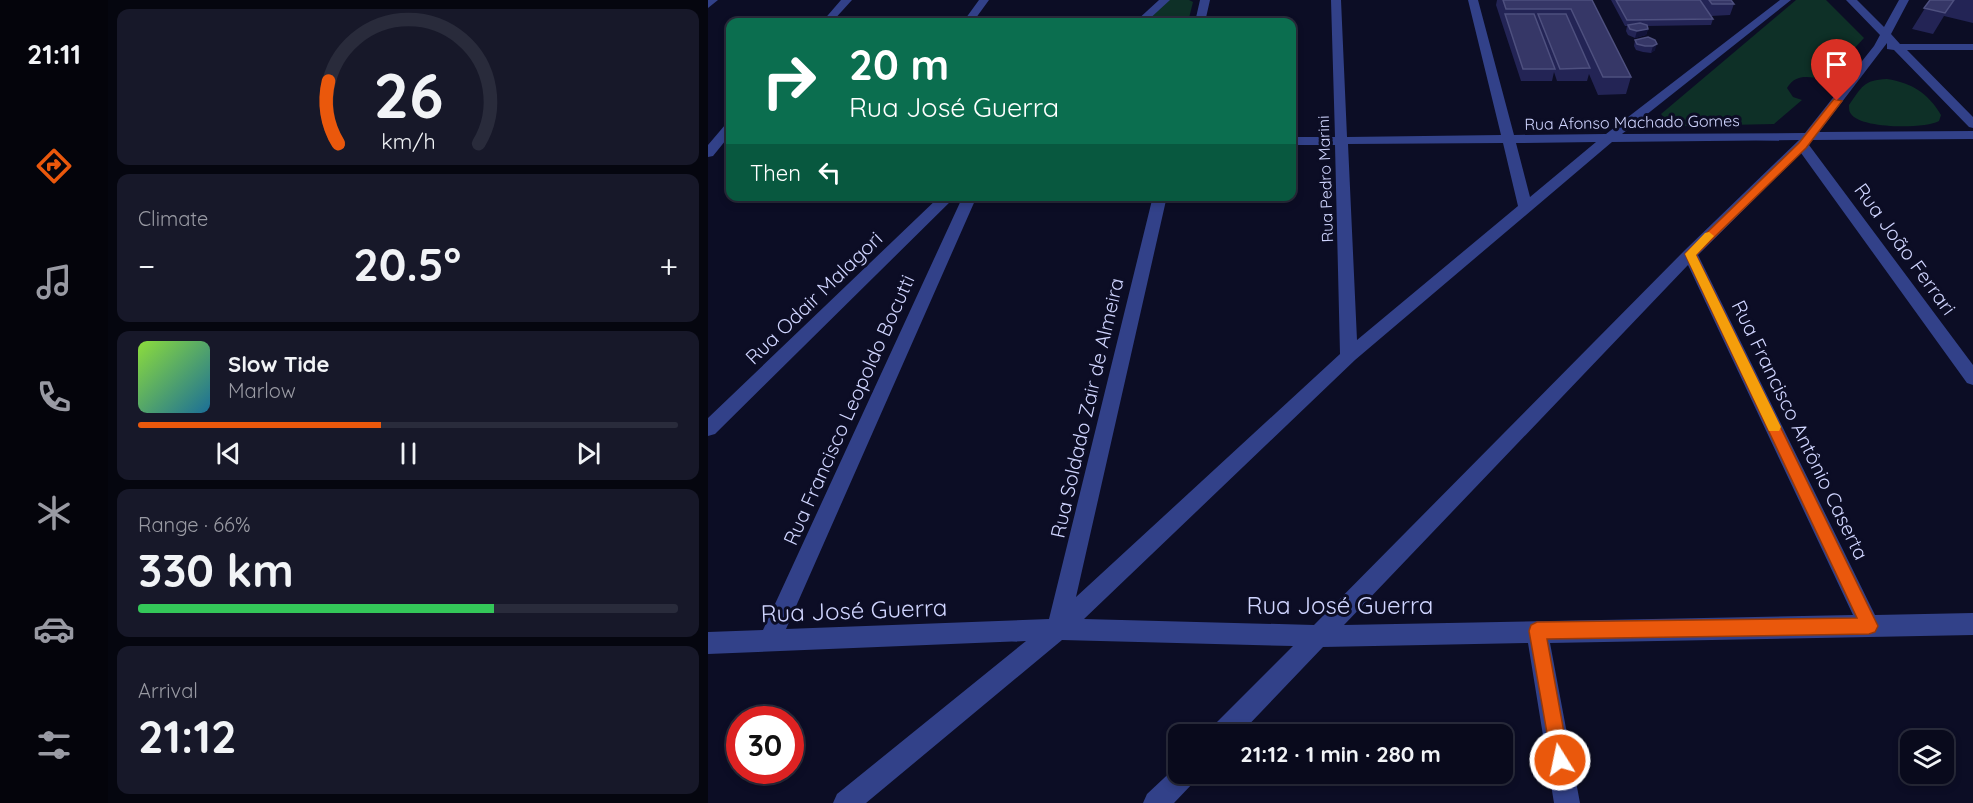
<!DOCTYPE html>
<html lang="en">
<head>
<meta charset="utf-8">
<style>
	:root { --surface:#090a1c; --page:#171829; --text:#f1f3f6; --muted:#999aa3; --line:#292b3b; --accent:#ea580c }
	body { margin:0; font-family:Quicksand,sans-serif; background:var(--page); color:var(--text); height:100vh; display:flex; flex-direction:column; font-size:22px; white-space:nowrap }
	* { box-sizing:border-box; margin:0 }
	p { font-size:20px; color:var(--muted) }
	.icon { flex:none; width:33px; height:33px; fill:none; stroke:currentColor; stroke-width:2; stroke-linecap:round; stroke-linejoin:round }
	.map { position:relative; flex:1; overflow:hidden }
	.drawer { display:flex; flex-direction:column; gap:9px; padding:9px; background:#05060f; width:600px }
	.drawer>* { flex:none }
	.banner { position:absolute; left:18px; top:18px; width:570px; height:183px; border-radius:12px; box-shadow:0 3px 9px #0003,0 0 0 2px var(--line); background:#0b6e4f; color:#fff; overflow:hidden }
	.controls { position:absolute; left:1192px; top:730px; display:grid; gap:12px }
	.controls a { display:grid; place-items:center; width:54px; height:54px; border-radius:12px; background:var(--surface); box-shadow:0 3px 9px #0003,0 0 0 2px var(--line); font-size:30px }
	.speed { position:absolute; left:18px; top:706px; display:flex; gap:12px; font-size:30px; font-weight:700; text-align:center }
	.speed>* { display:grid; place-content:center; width:78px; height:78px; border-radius:50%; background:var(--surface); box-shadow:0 3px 9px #0003,0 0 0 2px var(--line); line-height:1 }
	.speed .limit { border:9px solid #d22; background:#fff; color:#111 }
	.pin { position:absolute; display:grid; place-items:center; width:51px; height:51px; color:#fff; margin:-62px -26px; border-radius:50% 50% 50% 0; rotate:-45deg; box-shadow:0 0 6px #0007 }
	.pin .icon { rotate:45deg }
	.me { position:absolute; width:66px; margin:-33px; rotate:350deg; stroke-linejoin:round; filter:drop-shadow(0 0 4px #0008) }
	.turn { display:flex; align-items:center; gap:21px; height:126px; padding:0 24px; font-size:27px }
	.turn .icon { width:78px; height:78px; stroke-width:2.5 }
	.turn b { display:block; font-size:42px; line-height:51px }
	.then { display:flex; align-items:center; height:57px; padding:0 24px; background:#0003; gap:12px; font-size:22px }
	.big { font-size:45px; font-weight:700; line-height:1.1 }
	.drawer .card { flex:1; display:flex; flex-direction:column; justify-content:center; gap:9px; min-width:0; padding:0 21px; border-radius:12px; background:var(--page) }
	.drawer .dial { align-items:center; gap:0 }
	.dial svg { height:156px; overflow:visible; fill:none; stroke:var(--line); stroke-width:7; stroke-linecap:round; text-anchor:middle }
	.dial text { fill:var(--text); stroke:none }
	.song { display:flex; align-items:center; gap:18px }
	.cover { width:72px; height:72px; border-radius:9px; background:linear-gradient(135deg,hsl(90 70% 55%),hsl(200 70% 35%)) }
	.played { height:6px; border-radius:3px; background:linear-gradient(90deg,var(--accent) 45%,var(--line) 45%) }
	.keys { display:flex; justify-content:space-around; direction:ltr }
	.heat { display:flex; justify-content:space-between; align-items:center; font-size:33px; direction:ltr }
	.charge { height:9px; border-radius:4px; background:linear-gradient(90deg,#34c759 66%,var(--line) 0) }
	.trip { position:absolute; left:460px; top:724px; width:345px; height:60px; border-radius:12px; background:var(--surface); box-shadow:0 3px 9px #0003,0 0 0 2px var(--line); font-weight:700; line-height:60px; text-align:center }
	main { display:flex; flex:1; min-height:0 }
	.tabs { display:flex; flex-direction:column; width:108px; justify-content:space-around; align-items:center; background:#04040b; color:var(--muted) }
	.tabs .icon { width:42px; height:42px }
	.tabs .on { color:var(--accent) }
	.tabs b { font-size:27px; color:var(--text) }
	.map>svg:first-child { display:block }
	.green { fill:#0e3027 }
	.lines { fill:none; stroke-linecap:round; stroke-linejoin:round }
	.minor { fill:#324189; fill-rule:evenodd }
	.wall { fill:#232455 }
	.shaded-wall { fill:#12133a }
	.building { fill:#363767; stroke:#4e507f; stroke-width:1.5 }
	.route { fill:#ea580c; stroke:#983908; stroke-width:1.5 }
	.slow { fill:#f59e0b }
	.labels { text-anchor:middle; stroke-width:6; stroke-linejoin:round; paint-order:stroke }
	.far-street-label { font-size:16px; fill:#d0d5ff; stroke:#0c0d25 }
	.street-label { font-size:20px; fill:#d0d5ff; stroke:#0c0d25 }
	.near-street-label { font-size:24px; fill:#d0d5ff; stroke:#0c0d25 }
</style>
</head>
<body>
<main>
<nav class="tabs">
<b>21:11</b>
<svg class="icon on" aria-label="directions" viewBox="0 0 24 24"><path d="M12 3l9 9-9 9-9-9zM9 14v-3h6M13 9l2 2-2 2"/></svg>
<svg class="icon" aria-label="music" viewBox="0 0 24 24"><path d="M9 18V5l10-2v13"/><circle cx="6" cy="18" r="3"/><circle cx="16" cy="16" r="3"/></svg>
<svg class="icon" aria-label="phone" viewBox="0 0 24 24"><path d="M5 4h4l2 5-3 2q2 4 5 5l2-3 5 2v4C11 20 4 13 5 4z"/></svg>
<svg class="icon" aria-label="climate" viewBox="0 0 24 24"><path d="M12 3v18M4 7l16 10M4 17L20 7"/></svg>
<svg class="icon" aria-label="car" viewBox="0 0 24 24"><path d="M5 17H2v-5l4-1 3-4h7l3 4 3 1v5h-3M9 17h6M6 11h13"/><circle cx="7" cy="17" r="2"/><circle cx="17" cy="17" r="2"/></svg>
<svg class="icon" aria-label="filters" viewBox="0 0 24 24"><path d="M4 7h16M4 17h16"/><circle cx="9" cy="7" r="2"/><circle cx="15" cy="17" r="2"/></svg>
</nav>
<section class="drawer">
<div class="card dial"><svg viewBox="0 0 100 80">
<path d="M14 69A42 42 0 1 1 86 69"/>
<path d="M14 69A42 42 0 0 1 9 37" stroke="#ea580c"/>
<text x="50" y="56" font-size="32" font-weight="700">26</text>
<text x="50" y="72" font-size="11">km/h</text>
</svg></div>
<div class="card"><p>Climate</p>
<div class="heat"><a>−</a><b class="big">20.5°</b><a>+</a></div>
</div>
<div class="card">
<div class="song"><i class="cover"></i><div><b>Slow Tide</b><p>Marlow</p></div></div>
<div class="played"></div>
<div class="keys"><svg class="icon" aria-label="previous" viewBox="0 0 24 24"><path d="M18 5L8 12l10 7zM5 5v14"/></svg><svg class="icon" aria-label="pause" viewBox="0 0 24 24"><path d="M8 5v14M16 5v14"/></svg><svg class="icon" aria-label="next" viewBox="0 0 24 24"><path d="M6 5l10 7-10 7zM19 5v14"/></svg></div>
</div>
<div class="card"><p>Range · 66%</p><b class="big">330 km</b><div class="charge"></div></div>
<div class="card"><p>Arrival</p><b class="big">21:12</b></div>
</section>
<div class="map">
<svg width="1265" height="803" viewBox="0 0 1265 803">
	<rect width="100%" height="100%" fill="#0c0d25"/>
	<!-- green -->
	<path class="green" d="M 461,0 L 481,0 L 485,2 L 480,22 L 437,22 Z
		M 1088,0 L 1118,0 L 1156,38 L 1118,79 C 1102,78 1089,72 1079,88 L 1085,97 L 1094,100 L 1066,124 L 976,126 L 960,122 L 953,114 Z
		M 1179,79 C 1204,83 1220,93 1233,115 L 1231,121 C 1217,129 1153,129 1143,114 C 1141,112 1141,109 1141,105 C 1154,87 1155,80 1179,79 Z"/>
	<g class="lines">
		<!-- minor -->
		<path class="minor" d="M 0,0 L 10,0 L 0,8 Z
			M 133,0 L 144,0 L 124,22 L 114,22 Z
			M 271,0 L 281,0 L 265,22 L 255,22 Z
			M 451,0 L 462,0 L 438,22 L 427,22 Z
			M 492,0 L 502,0 L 497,22 L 487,22 Z
			M 623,0 L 633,0 L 639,137 L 793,135 L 760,0 L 770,0 L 806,135 L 898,134 L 1072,0 L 1083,0 L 914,134 L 1097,133 L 1166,46 L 1172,35 L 1138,0 L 1149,0 L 1176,27 L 1191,0 L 1201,0 L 1183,34 L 1192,44 L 1265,44 L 1265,50 L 1199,50 L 1265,117 L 1265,128 L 1261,127 L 1186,50 L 1179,49 L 1179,43 L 1111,132 L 1265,131 L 1265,139 L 1104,140 L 1101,145 L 1265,365 L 1265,385 L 1259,383 L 1093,153 L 990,255 L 1167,615 L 1265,613 L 1265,635 L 842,643 L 872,803 L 846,803 L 820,643 L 615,647 L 531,735 L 502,735 L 505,726 L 585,646 L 354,640 L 158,803 L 125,803 L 129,794 L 318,641 L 0,654 L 0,632 L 55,630 L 255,196 L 269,196 L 78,629 L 341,619 L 445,196 L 459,196 L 368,597 L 632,354 L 627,145 L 584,145 L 584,137 L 627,137 ZM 1091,140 L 977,250 L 606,625 L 376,619 L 647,360 L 904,142 ZM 888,142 L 822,197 L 808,143 ZM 795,143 L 810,206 L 649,340 L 640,144 ZM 980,265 L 1145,615 L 636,625 Z
			M 22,124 L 22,135 L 5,156 L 0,157 L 0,145 L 17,125 Z
			M 232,196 L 248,196 L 7,434 L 0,436 L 0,418 Z
			M 471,764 L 471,774 L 489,774 L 485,783 L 466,803 L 435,803 L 439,794 Z"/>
	</g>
	<!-- wall -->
	<path class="wall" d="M 789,0 L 884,0 L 923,77 L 918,94 L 890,95 L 881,74 L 879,81 L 849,81 L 846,72 L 844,81 L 813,81 L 788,5 Z
		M 903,0 L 1023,0 L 1026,4 L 1022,15 L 1003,16 L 1005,19 L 1003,25 L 939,26 L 940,29 L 938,35 L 927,38 L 920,35 L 918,31 L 919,26 L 917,26 Z
		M 1222,0 L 1265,0 L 1265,23 L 1236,16 L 1225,34 L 1204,29 Z
		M 940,37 L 947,50 L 943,53 L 935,52 L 928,50 L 926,46 L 927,40 Z"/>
	<!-- shaded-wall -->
	<path class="shaded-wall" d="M 940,29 L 938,35 L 927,38 L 929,31 Z
		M 949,44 L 947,50 L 943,53 L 945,46 Z"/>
	<!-- building -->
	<path class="building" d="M 795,0 L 884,0 L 923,77 L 895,77 L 863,9 L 798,9 Z
		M 908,0 L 992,0 L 1005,19 L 919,20 Z
		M 1001,0 L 1023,0 L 1026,4 L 1004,4 Z
		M 1222,0 L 1246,0 L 1237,13 L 1216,8 Z
		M 797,14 L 826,14 L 847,69 L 815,69 Z
		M 830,14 L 858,14 L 882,68 L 852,69 Z
		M 932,23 L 939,25 L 940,29 L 929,31 L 922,29 L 920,25 Z
		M 940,37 L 947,40 L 949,44 L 945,46 L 937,46 L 929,44 L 927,40 Z"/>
	<!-- route -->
	<path class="route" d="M 1126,99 L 1134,101 L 1098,148 L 988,255 L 1170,626 L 1167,632 L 1161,634 L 839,639 L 861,760 L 858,767 L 852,769 L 845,767 L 821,631 L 823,625 L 829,622 L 1149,618 L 977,254 L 1091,143 Z"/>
	<!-- slow -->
	<path class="slow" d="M 1001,232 L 1006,236 L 988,255 L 1073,427 L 1071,431 L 1061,431 L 977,254 L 997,233 Z"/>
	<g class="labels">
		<!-- far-street labels -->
		<g class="far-street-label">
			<text transform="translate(924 122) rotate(-1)" y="6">Rua Afonso Machado Gomes</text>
			<text transform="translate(617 179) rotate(-92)" y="6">Rua Pedro Marini</text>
		</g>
		<!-- street labels -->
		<g class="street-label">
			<text transform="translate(1197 249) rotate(54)" y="7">Rua João Ferrari</text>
			<text transform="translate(106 298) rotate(-44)" y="7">Rua Odair Malagori</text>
			<text transform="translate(379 408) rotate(-77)" y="7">Rua Soldado Zair de Almeira</text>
			<text transform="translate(141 410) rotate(-66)" y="7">Rua Francisco Leopoldo Bocutti</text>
			<text transform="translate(1092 430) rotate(64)" y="7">Rua Francisco Antônio Caserta</text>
		</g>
		<!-- near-street labels -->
		<g class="near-street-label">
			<text x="632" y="614">Rua José Guerra</text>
			<text transform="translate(146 611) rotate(-2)" y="8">Rua José Guerra</text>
		</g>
	</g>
</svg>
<div class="controls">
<a><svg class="icon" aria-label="layers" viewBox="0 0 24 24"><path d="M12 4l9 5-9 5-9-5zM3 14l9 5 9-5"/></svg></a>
</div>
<div class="speed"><div class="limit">30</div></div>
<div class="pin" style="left:1129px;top:101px;background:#d93025"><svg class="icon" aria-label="arrive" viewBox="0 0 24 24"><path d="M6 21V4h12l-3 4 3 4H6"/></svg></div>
<svg class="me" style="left:852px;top:760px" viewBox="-20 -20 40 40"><circle r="17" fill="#ea580c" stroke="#fff" stroke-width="3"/><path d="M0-11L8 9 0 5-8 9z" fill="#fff"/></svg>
<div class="trip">21:12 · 1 min · 280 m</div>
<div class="banner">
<div class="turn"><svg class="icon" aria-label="right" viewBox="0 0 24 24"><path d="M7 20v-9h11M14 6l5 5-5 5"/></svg><div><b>20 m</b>Rua José Guerra</div></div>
<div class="then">Then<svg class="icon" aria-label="left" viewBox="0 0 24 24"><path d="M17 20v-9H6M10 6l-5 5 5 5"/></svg></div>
</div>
</div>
</main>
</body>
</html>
